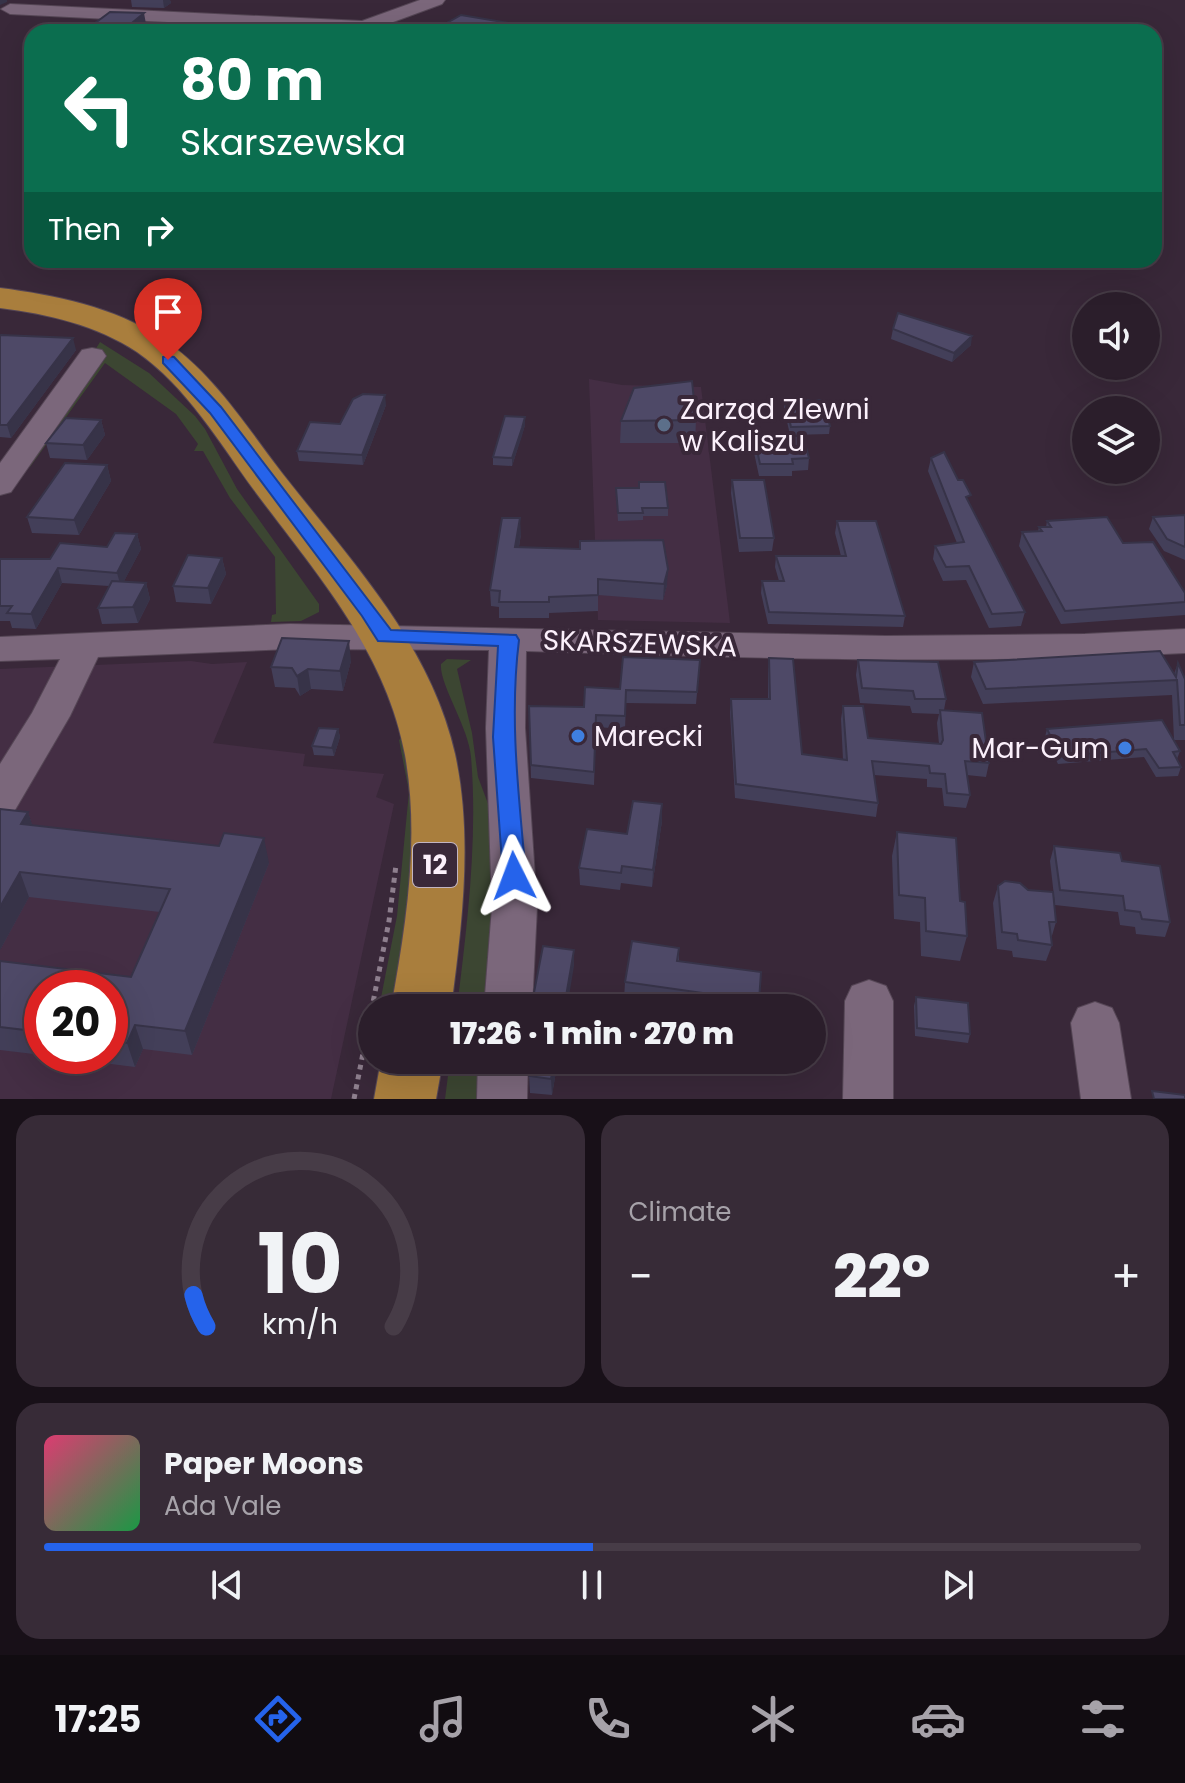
<!DOCTYPE html>
<html lang="en">
<head>
<meta charset="utf-8">
<style>
	:root { --surface:#2b1e2b; --page:#372b37; --text:#f1f3f6; --muted:#a6a2a9; --line:#473c47; --accent:#2563eb }
	body { margin:0; font-family:Poppins,sans-serif; background:var(--page); color:var(--text); height:100vh; display:flex; flex-direction:column; font-size:30px; white-space:nowrap }
	* { box-sizing:border-box; margin:0 }
	p { font-size:26px; color:var(--muted) }
	.icon { flex:none; width:44px; height:44px; fill:none; stroke:currentColor; stroke-width:2; stroke-linecap:round; stroke-linejoin:round }
	.map { position:relative; height:1099px; overflow:hidden }
	.side { display:flex; flex-direction:column; gap:16px; padding:16px; background:#181018; flex:1 }
	.side>* { flex:none }
	.hud { position:absolute; left:24px; top:24px; width:1138px; height:244px; border-radius:24px; box-shadow:0 8px 32px #0002,0 0 0 2px var(--line); background:#0b6e4f; color:#fff; overflow:hidden }
	.tools { position:absolute; left:1072px; top:292px; display:grid; gap:16px }
	.tools a { display:grid; place-items:center; width:88px; height:88px; border-radius:50%; background:var(--surface); box-shadow:0 8px 32px #0002,0 0 0 2px var(--line); font-size:40px }
	.speed { position:absolute; left:24px; top:970px; display:flex; gap:16px; font-size:40px; font-weight:700; text-align:center }
	.speed>* { display:grid; place-content:center; width:104px; height:104px; border-radius:50%; background:var(--surface); box-shadow:0 8px 32px #0002,0 0 0 2px var(--line); line-height:1 }
	.speed .limit { border:12px solid #d22; background:#fff; color:#111 }
	.pin { position:absolute; display:grid; place-items:center; width:68px; height:68px; color:#fff; margin:-82px -34px; border-radius:50% 50% 50% 0; rotate:-45deg; box-shadow:0 0 8px #0007 }
	.pin .icon { rotate:45deg }
	.me { position:absolute; width:88px; margin:-44px; rotate:357deg; stroke-linejoin:round; filter:drop-shadow(0 0 6px #0008) }
	.turn { display:flex; align-items:center; gap:28px; height:168px; padding:0 24px; font-size:36px }
	.turn .icon { width:104px; height:104px; stroke-width:2.5 }
	.turn b { display:block; font-size:56px; line-height:68px }
	.then { display:flex; align-items:center; height:76px; padding:0 24px; background:#0003; gap:16px; font-size:30px }
	.big { font-size:60px; font-weight:800; line-height:1.1 }
	.side .widget { flex:1; display:flex; flex-direction:column; justify-content:center; gap:12px; min-width:0; padding:0 28px; border-radius:24px; background:var(--page) }
	.side .dial { align-items:center; gap:0 }
	.dial svg { height:208px; overflow:visible; fill:none; stroke:var(--line); stroke-width:7; stroke-linecap:round; text-anchor:middle }
	.dial text { fill:var(--text); stroke:none }
	.song { display:flex; align-items:center; gap:24px }
	.cover { width:96px; height:96px; border-radius:12px; background:linear-gradient(135deg,hsl(340 70% 55%),hsl(140 70% 35%)) }
	.played { height:8px; border-radius:4px; background:linear-gradient(90deg,var(--accent) 50%,var(--line) 50%) }
	.keys { display:flex; justify-content:space-around; direction:ltr }
	.heat { display:flex; justify-content:space-between; align-items:center; font-size:44px; direction:ltr }
	.side .tiles { flex:1; display:grid; gap:16px; grid-template-columns:1fr 1fr }
	.widget:last-child { grid-column:span 2 }
	.trip { position:absolute; left:358px; top:994px; width:468px; height:80px; border-radius:40px; background:var(--surface); box-shadow:0 8px 32px #0002,0 0 0 2px var(--line); font-weight:800; line-height:80px; text-align:center }
	.dock { display:flex; height:128px; justify-content:space-around; align-items:center; background:#110c11; color:var(--muted) }
	.dock .icon { width:56px; height:56px }
	.dock .selected { color:var(--accent) }
	.dock b { font-size:36px; color:var(--text) }
	.map>svg:first-child { display:block }
	.built { fill:#442e44; fill-rule:evenodd }
	.green { fill:#3c4632 }
	.lines { fill:none; stroke-linecap:round; stroke-linejoin:round }
	.minor-casing { stroke:#554655; stroke-width:2 }
	.major-casing { stroke:#554655; stroke-width:2 }
	.path { stroke:#8e7f8e; stroke-width:5; stroke-dasharray:5 5; stroke-linecap:butt }
	.minor { fill:#7b677b; fill-rule:evenodd }
	.major { fill:#a97e3d; fill-rule:evenodd }
	.wall { fill:#433f59 }
	.shaded-wall { fill:#373348 }
	.building { fill:#4e4967; stroke:#373348; stroke-width:2 }
	.route { fill:#2563eb; stroke:#184099; stroke-width:2 }
	.service-dot { fill:#5c6f8a; stroke:#392839; stroke-width:3 }
	.shop-dot { fill:#3f7fe0; stroke:#392839; stroke-width:3 }
	.labels { text-anchor:middle; stroke-width:8; stroke-linejoin:round; paint-order:stroke }
	.shield { fill:#392839; stroke:#c1b4c1; stroke-width:2 }
	.shield-label { font-size:26px; font-weight:bold; fill:#fbf0fb }
	.poi-label { font-size:28px; fill:#fbf0fb; stroke:#392839; text-anchor:start }
	.street-label { font-size:28px; fill:#fbf0fb; stroke:#392839 }
</style>
</head>
<body>
<div class="map">
<svg width="1185" height="1099" viewBox="0 0 1185 1099">
	<rect width="100%" height="100%" fill="#392839"/>
	<!-- built -->
	<path class="built" d="M 589,379 L 622,385 L 701,387 L 730,623 L 598,620 Z
		M 191,661 L 212,664 L 247,662 L 213,743 L 305,754 L 303,766 L 384,774 L 376,797 L 394,804 L 331,1099 L 0,1099 L 0,669 ZM 42,988 L 110,988 L 110,1056 L 42,1056 Z"/>
	<!-- green -->
	<path class="green" d="M 100,342 L 149,373 L 195,416 L 205,429 L 237,489 L 319,604 L 319,612 L 301,621 L 271,622 L 272,615 L 276,614 L 275,557 L 230,498 L 203,451 L 194,451 L 198,444 L 176,414 L 105,363 L 30,467 L 23,466 Z
		M 447,659 L 471,660 L 457,669 L 472,733 L 478,777 L 490,809 L 496,867 L 489,1008 L 457,1008 C 467,926 478,840 471,757 C 469,728 439,684 441,664 Z
		M 404,735 L 416,818 L 400,1008 L 379,1008 L 397,916 L 409,792 L 399,740 Z
		M 450,1060 L 482,1060 L 480,1099 L 445,1099 Z"/>
	<g class="lines">
		<!-- minor casing -->
		<g class="minor-casing">
			<path id="minor" d="M 420,0 L 445,0 L 442,4 L 366,32 L 10,14 L 1,9 L 10,4 L 362,21 Z
				M 92,348 L 102,350 L 106,356 L 11,492 L 0,495 L 0,463 L 82,350 Z
				M 290,624 L 886,636 L 1085,634 L 1185,629 L 1185,653 C 965,665 746,658 526,651 L 525,728 L 537,907 L 532,1008 L 484,1008 L 492,907 L 486,728 L 489,650 L 290,649 L 98,657 L 70,716 L 15,810 L 0,815 L 0,764 L 32,713 L 60,659 L 0,661 L 0,637 Z
				M 869,980 L 886,986 L 893,1001 L 893,1099 L 843,1099 L 845,1001 L 852,986 Z
				M 1095,1002 L 1112,1008 L 1119,1023 L 1131,1099 L 1081,1099 L 1071,1023 L 1078,1008 Z
				M 478,1060 L 528,1060 L 527,1099 L 477,1099 Z"/>
		</g>
		<!-- major casing -->
		<g class="major-casing">
			<path id="major" d="M 0,288 C 55,295 114,307 161,338 C 212,371 245,425 282,473 C 350,560 430,643 455,754 C 473,837 462,925 451,1008 L 391,1008 C 406,926 420,839 405,755 C 386,651 315,572 254,490 C 219,442 187,387 137,352 C 96,325 48,314 0,308 Z
				M 381,1060 L 443,1060 L 436,1099 L 374,1099 Z"/>
		</g>
		<!-- path -->
		<path class="path" d="M 354,1099 L 389,921 L 396,865"/>
		<!-- minor -->
		<use href="#minor" class="minor"/>
		<!-- major -->
		<use href="#major" class="major"/>
	</g>
	<!-- wall -->
	<path class="wall" d="M 131,0 L 170,0 L 171,3 L 164,8 L 132,7 Z
		M 893,329 L 971,345 L 952,362 L 891,339 Z
		M 0,336 L 76,350 L 11,438 L 0,437 Z
		M 785,401 L 830,426 L 829,434 L 790,435 L 784,408 Z
		M 386,405 L 363,465 L 299,461 L 297,451 L 340,424 Z
		M 101,420 L 105,435 L 87,460 L 50,458 L 46,443 Z
		M 696,420 L 695,443 L 620,443 L 621,421 Z
		M 525,425 L 512,466 L 493,465 L 493,457 Z
		M 754,436 L 809,458 L 808,470 L 792,471 L 792,476 L 759,476 L 753,448 Z
		M 931,458 L 969,502 L 1025,612 L 1021,626 L 989,628 L 966,580 L 943,581 L 933,559 L 935,546 L 957,543 L 928,471 Z
		M 107,465 L 111,481 L 79,535 L 32,533 L 27,517 Z
		M 732,480 L 774,538 L 772,551 L 739,552 L 731,493 Z
		M 616,488 L 639,488 L 668,508 L 668,516 L 643,516 L 643,520 L 618,521 Z
		M 1185,515 L 1185,560 L 1164,551 L 1149,529 L 1153,517 Z
		M 837,521 L 905,616 L 903,627 L 768,624 L 761,593 L 762,581 L 779,581 L 775,567 L 776,556 L 841,556 L 835,533 Z
		M 1047,521 L 1123,543 L 1185,593 L 1185,615 L 1061,624 L 1019,546 L 1022,532 L 1038,531 L 1039,527 L 1046,527 Z
		M 137,534 L 141,549 L 124,581 L 146,583 L 150,599 L 138,623 L 102,624 L 98,608 L 109,586 L 62,583 L 36,629 L 12,628 L 10,621 L 0,621 L 0,559 L 50,559 L 107,547 Z
		M 521,534 L 519,547 L 667,585 L 663,600 L 598,595 L 598,611 L 549,613 L 549,618 L 499,618 L 499,607 L 491,606 L 490,590 Z
		M 222,558 L 226,574 L 211,604 L 176,602 L 173,586 Z
		M 769,658 L 802,754 L 843,760 L 841,719 L 843,706 L 868,738 L 939,744 L 937,723 L 939,714 L 912,713 L 910,706 L 860,703 L 856,675 L 858,660 L 946,699 L 944,710 L 989,763 L 986,777 L 967,775 L 970,795 L 966,808 L 944,806 L 942,788 L 927,787 L 927,779 L 874,775 L 878,803 L 876,817 L 735,798 L 730,712 L 731,699 L 768,699 L 768,672 Z
		M 700,660 L 696,704 L 626,703 L 625,729 L 596,727 L 594,785 L 531,778 L 529,706 L 584,707 L 620,689 Z
		M 351,661 L 343,691 L 311,689 L 300,696 L 295,688 L 275,687 L 271,667 Z
		M 974,662 L 1174,674 L 1178,663 L 1185,679 L 1185,740 L 1174,740 L 1172,695 L 983,704 L 971,677 Z
		M 338,729 L 340,737 L 334,756 L 314,755 L 312,746 Z
		M 1047,729 L 1180,751 L 1177,759 L 1181,767 L 1178,776 L 1156,777 L 1144,757 L 1058,764 L 1045,737 Z
		M 28,812 L 32,825 L 269,863 L 192,1055 L 143,1049 L 135,1067 L 47,1056 L 110,1056 L 110,988 L 42,988 L 42,1055 L 0,1050 L 0,961 L 131,977 L 160,912 L 29,897 L 0,950 Z
		M 662,821 L 652,887 L 621,883 L 620,890 L 580,885 L 579,868 L 627,834 Z
		M 897,832 L 960,901 L 967,936 L 960,961 L 921,956 L 920,922 L 894,919 L 892,856 Z
		M 1054,846 L 1122,861 L 1170,922 L 1165,937 L 1136,934 L 1135,927 L 1120,925 L 1118,912 L 1055,905 L 1050,861 Z
		M 998,886 L 1056,922 L 1051,939 L 1052,945 L 1046,961 L 1013,957 L 1012,951 L 997,949 L 993,903 Z
		M 679,948 L 679,961 L 761,972 L 758,1008 L 692,1008 L 624,999 L 625,982 Z
		M 916,997 L 970,1034 L 968,1043 L 915,1036 L 914,1006 Z
		M 558,1060 L 552,1095 L 530,1093 L 529,1076 Z"/>
	<!-- shaded-wall -->
	<path class="shaded-wall" d="M 0,0 L 7,0 L 7,2 L 0,5 Z
		M 163,0 L 170,0 L 171,3 L 164,8 Z
		M 144,13 L 146,24 L 136,32 L 121,32 Z
		M 509,23 L 509,28 L 504,32 L 494,32 Z
		M 972,336 L 971,345 L 952,362 L 954,353 Z
		M 73,338 L 76,350 L 11,438 L 7,425 Z
		M 385,395 L 386,405 L 363,465 L 362,455 Z
		M 525,417 L 525,425 L 522,436 L 512,466 L 512,458 Z
		M 101,420 L 105,435 L 87,460 L 83,445 Z
		M 107,465 L 111,481 L 79,535 L 74,520 Z
		M 520,518 L 521,534 L 516,563 L 515,547 Z
		M 137,534 L 141,549 L 121,587 L 117,573 Z
		M 222,558 L 226,574 L 211,604 L 208,588 Z
		M 58,568 L 62,583 L 36,629 L 31,614 Z
		M 668,569 L 667,585 L 663,600 L 664,584 Z
		M 146,583 L 150,599 L 138,623 L 133,607 Z
		M 349,641 L 351,661 L 343,691 L 340,671 Z
		M 308,669 L 311,689 L 300,696 L 297,676 Z
		M 338,729 L 340,737 L 334,756 L 332,748 Z
		M 662,804 L 662,821 L 652,887 L 653,870 Z
		M 28,812 L 36,837 L 21,824 Z
		M 264,838 L 269,863 L 192,1055 L 185,1031 Z
		M 20,872 L 29,897 L 0,950 L 0,907 Z
		M 574,950 L 574,966 L 567,1008 L 564,1008 Z
		M 135,1025 L 143,1049 L 135,1067 L 127,1043 Z
		M 555,1060 L 558,1060 L 552,1095 L 551,1079 Z"/>
	<!-- building -->
	<path class="building" d="M 110,12 L 144,13 L 121,32 L 83,32 Z
		M 461,15 L 509,23 L 494,32 L 431,32 Z
		M 898,313 L 972,336 L 954,353 L 893,329 Z
		M 1,335 L 73,338 L 7,425 L 0,425 L 0,336 Z
		M 692,381 L 696,420 L 621,421 L 634,388 Z
		M 363,394 L 385,395 L 362,455 L 297,451 L 310,422 L 340,424 L 353,399 Z
		M 823,400 L 830,426 L 791,427 L 785,401 Z
		M 505,416 L 525,417 L 522,428 L 512,458 L 493,457 Z
		M 66,418 L 101,420 L 83,445 L 46,443 Z
		M 754,436 L 803,436 L 809,458 L 792,459 L 793,464 L 760,464 Z
		M 944,452 L 958,480 L 963,480 L 971,495 L 966,497 L 1025,612 L 992,614 L 969,566 L 946,567 L 935,546 L 964,542 L 931,458 Z
		M 65,463 L 107,465 L 74,520 L 27,517 Z
		M 732,480 L 764,480 L 774,538 L 740,538 Z
		M 639,482 L 665,482 L 668,508 L 642,508 L 643,513 L 618,513 L 616,488 L 639,488 Z
		M 1185,515 L 1185,547 L 1167,539 L 1153,517 Z
		M 1107,517 L 1123,543 L 1153,542 L 1185,593 L 1185,602 L 1065,611 L 1022,532 L 1042,531 L 1039,527 L 1051,527 L 1047,521 Z
		M 502,518 L 520,518 L 515,547 L 580,549 L 580,541 L 663,540 L 668,569 L 664,584 L 598,579 L 598,595 L 549,597 L 549,602 L 499,602 L 500,591 L 490,590 Z
		M 837,521 L 876,521 L 905,616 L 769,612 L 762,581 L 784,581 L 776,556 L 846,556 Z
		M 115,533 L 137,534 L 117,573 L 58,568 L 31,614 L 7,613 L 12,606 L 0,606 L 0,559 L 50,559 L 60,543 L 107,547 Z
		M 188,555 L 222,558 L 208,588 L 173,586 Z
		M 112,581 L 146,583 L 133,607 L 98,608 Z
		M 282,638 L 349,641 L 340,671 L 308,669 L 297,676 L 292,668 L 271,667 Z
		M 1160,651 L 1176,677 L 1178,663 L 1185,679 L 1185,725 L 1180,725 L 1177,680 L 986,689 L 974,662 Z
		M 623,657 L 700,660 L 697,692 L 626,690 L 625,716 L 596,715 L 594,772 L 531,765 L 529,706 L 584,707 L 585,687 L 620,689 Z
		M 769,658 L 793,659 L 802,754 L 847,760 L 843,706 L 863,706 L 868,738 L 941,744 L 943,740 L 940,710 L 982,713 L 989,763 L 965,761 L 970,795 L 947,793 L 945,774 L 930,773 L 929,766 L 872,761 L 878,803 L 736,784 L 731,699 L 770,699 Z
		M 858,660 L 938,662 L 946,699 L 915,699 L 913,691 L 862,688 Z
		M 1162,720 L 1180,751 L 1173,752 L 1181,767 L 1159,768 L 1146,749 L 1060,756 L 1047,729 Z
		M 319,728 L 338,729 L 332,748 L 312,746 Z
		M 633,801 L 662,804 L 653,870 L 622,866 L 621,873 L 579,868 L 587,829 L 627,834 Z
		M 0,809 L 28,812 L 21,824 L 219,846 L 224,833 L 264,838 L 185,1031 L 135,1025 L 127,1043 L 110,1041 L 110,988 L 42,988 L 42,1032 L 0,1027 L 0,961 L 131,977 L 170,889 L 20,872 L 0,907 Z
		M 897,832 L 956,838 L 960,901 L 965,902 L 967,936 L 926,931 L 925,898 L 899,895 Z
		M 1054,846 L 1120,853 L 1122,861 L 1160,866 L 1170,922 L 1142,919 L 1140,912 L 1125,910 L 1123,896 L 1060,890 Z
		M 1005,881 L 1020,883 L 1028,890 L 1053,892 L 1056,922 L 1049,922 L 1052,945 L 1018,940 L 1017,934 L 1002,932 L 998,886 Z
		M 632,941 L 679,948 L 677,961 L 761,972 L 759,1001 L 625,982 Z
		M 543,946 L 574,950 L 564,1008 L 531,1008 Z
		M 916,997 L 968,1003 L 970,1034 L 917,1028 Z
		M 530,1060 L 555,1060 L 551,1079 L 529,1076 Z
		M 1152,1091 L 1185,1095 L 1185,1099 L 1154,1099 Z"/>
	<!-- route -->
	<path class="route" d="M 168,356 L 174,357 L 221,407 L 391,630 L 516,635 L 519,640 C 509,719 519,797 526,876 L 523,883 L 514,886 L 506,883 L 503,876 L 493,737 L 498,646 L 378,641 L 362,616 L 210,413 L 163,363 L 163,357 Z"/>
	<!-- markers -->
	<circle class="service-dot" cx="664" cy="425" r="8"/>
	<g class="shop-dot">
		<circle cx="578" cy="736" r="8"/>
		<circle cx="1125" cy="748" r="8"/>
	</g>
	<g class="labels">
		<!-- shield labels -->
		<rect class="shield" x="413" y="843" width="44" height="44" rx="6"/>
		<g class="shield-label">
			<text x="435" y="874">12</text>
		</g>
		<!-- poi labels -->
		<g class="poi-label">
			<text x="680" y="419">Zarząd Zlewni<tspan x="680" dy="32">w Kaliszu</tspan></text>
			<text x="594" y="746">Marecki</text>
			<text x="1109" y="758" text-anchor="end">Mar-Gum</text>
		</g>
		<!-- street labels -->
		<g class="street-label">
			<text transform="translate(640 643) rotate(2)" y="10">SKARSZEWSKA</text>
		</g>
	</g>
</svg>
<div class="tools">
<a><svg class="icon" aria-label="sound" viewBox="0 0 24 24"><path d="M4 9h4l5-4v14l-5-4H4zM17 9q2 3 0 6"/></svg></a>
<a><svg class="icon" aria-label="layers" viewBox="0 0 24 24"><path d="M12 4l9 5-9 5-9-5zM3 14l9 5 9-5"/></svg></a>
</div>
<div class="speed"><div class="limit">20</div></div>
<div class="pin" style="left:168px;top:360px;background:#d93025"><svg class="icon" aria-label="arrive" viewBox="0 0 24 24"><path d="M6 21V4h12l-3 4 3 4H6"/></svg></div>
<svg class="me" style="left:514px;top:876px" viewBox="-20 -20 40 40"><path d="M0-17L14 15 0 8-14 15z" fill="#2563eb" stroke="#fff" stroke-width="4"/></svg>
<div class="trip">17:26 · 1 min · 270 m</div>
<div class="hud">
<div class="turn"><svg class="icon" aria-label="left" viewBox="0 0 24 24"><path d="M17 20v-9H6M10 6l-5 5 5 5"/></svg><div><b>80 m</b>Skarszewska</div></div>
<div class="then">Then<svg class="icon" aria-label="right" viewBox="0 0 24 24"><path d="M7 20v-9h11M14 6l5 5-5 5"/></svg></div>
</div>
</div>
<section class="side">
<div class="tiles">
<div class="widget dial"><svg viewBox="0 0 100 80">
<path d="M14 69A42 42 0 1 1 86 69"/>
<path d="M14 69A42 42 0 0 1 9 57" stroke="#2563eb"/>
<text x="50" y="56" font-size="32" font-weight="700">10</text>
<text x="50" y="72" font-size="11">km/h</text>
</svg></div>
<div class="widget"><p>Climate</p>
<div class="heat"><a>−</a><b class="big">22°</b><a>+</a></div>
</div>
<div class="widget">
<div class="song"><i class="cover"></i><div><b>Paper Moons</b><p>Ada Vale</p></div></div>
<div class="played"></div>
<div class="keys"><svg class="icon" aria-label="previous" viewBox="0 0 24 24"><path d="M18 5L8 12l10 7zM5 5v14"/></svg><svg class="icon" aria-label="pause" viewBox="0 0 24 24"><path d="M8 5v14M16 5v14"/></svg><svg class="icon" aria-label="next" viewBox="0 0 24 24"><path d="M6 5l10 7-10 7zM19 5v14"/></svg></div>
</div>
</div>
</section>
<nav class="dock">
<b>17:25</b>
<svg class="icon selected" aria-label="directions" viewBox="0 0 24 24"><path d="M12 3l9 9-9 9-9-9zM9 14v-3h6M13 9l2 2-2 2"/></svg>
<svg class="icon" aria-label="music" viewBox="0 0 24 24"><path d="M9 18V5l10-2v13"/><circle cx="6" cy="18" r="3"/><circle cx="16" cy="16" r="3"/></svg>
<svg class="icon" aria-label="phone" viewBox="0 0 24 24"><path d="M5 4h4l2 5-3 2q2 4 5 5l2-3 5 2v4C11 20 4 13 5 4z"/></svg>
<svg class="icon" aria-label="climate" viewBox="0 0 24 24"><path d="M12 3v18M4 7l16 10M4 17L20 7"/></svg>
<svg class="icon" aria-label="car" viewBox="0 0 24 24"><path d="M5 17H2v-5l4-1 3-4h7l3 4 3 1v5h-3M9 17h6M6 11h13"/><circle cx="7" cy="17" r="2"/><circle cx="17" cy="17" r="2"/></svg>
<svg class="icon" aria-label="filters" viewBox="0 0 24 24"><path d="M4 7h16M4 17h16"/><circle cx="9" cy="7" r="2"/><circle cx="15" cy="17" r="2"/></svg>
</nav>
</body>
</html>
